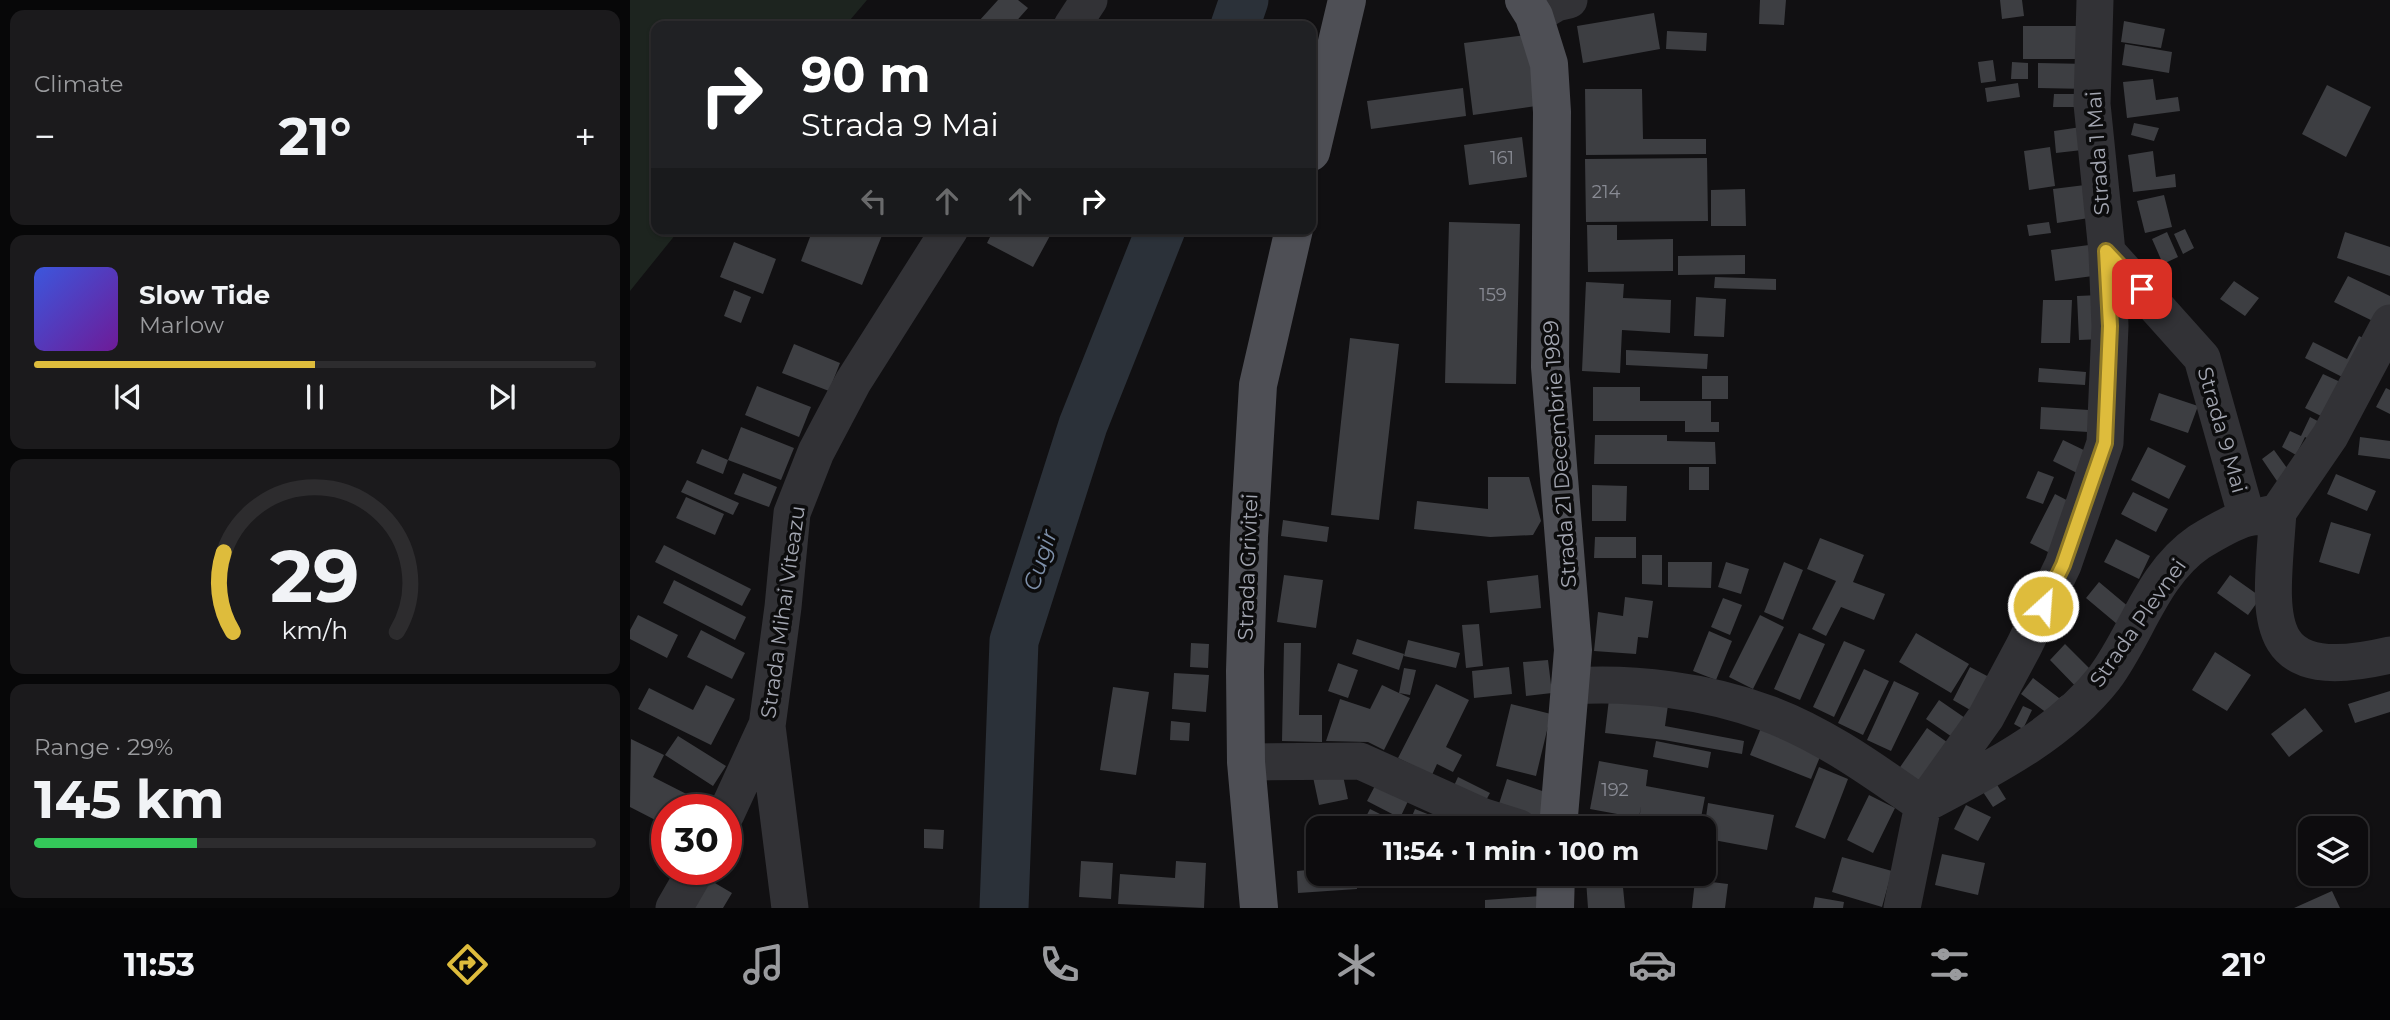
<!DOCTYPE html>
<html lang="en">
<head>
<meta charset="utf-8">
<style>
	:root { --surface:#0d0c0e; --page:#1b1a1c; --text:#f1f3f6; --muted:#9a9b9e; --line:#2d2c2e; --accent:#debc3c }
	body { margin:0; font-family:Montserrat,sans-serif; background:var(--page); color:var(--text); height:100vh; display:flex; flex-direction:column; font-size:26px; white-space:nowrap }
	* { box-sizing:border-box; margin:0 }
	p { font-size:23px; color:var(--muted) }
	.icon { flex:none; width:38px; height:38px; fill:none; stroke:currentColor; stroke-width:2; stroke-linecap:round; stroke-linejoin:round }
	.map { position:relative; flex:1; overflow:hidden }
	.panel { display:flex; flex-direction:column; gap:10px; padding:10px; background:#070708; width:630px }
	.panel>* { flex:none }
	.top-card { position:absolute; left:21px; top:21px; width:665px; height:214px; border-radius:14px; box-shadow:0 2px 5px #0004,0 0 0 2px var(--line); background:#202124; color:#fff; overflow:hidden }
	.buttons { position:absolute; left:1668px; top:816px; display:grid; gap:14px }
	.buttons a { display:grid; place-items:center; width:70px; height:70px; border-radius:14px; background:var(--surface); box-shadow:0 2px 5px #0004,0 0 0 2px var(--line); font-size:35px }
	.speed { position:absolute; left:21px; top:794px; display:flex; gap:14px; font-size:35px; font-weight:700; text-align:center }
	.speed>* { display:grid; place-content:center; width:91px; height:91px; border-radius:50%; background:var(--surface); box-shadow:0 2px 5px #0004,0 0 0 2px var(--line); line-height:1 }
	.speed .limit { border:10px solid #d22; background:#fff; color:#111 }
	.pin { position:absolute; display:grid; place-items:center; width:60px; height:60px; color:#fff; margin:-30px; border-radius:14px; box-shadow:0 4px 10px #0006 }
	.me { position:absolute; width:77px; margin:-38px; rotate:26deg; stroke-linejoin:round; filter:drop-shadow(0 0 5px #0008) }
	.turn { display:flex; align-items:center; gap:24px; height:147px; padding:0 35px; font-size:32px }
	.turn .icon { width:91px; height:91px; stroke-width:2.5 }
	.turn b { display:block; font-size:49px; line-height:60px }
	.lanes { display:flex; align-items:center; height:66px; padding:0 35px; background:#0003; justify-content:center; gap:35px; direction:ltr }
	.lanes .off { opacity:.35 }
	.big { font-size:52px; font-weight:700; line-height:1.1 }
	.panel .tile { flex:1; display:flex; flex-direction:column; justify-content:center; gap:10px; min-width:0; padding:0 24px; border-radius:14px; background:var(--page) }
	.panel .dial { align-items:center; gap:0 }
	.dial svg { height:182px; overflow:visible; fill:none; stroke:var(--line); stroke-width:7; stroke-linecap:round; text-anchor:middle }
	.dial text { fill:var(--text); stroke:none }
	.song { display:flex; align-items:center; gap:21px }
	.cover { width:84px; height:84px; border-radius:10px; background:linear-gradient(135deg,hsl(230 70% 55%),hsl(280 70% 35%)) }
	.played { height:7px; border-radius:4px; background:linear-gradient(90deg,var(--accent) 50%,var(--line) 50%) }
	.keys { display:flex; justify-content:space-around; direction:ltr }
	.heat { display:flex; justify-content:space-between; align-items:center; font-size:38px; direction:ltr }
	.charge { height:10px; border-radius:5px; background:linear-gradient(90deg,#34c759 29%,var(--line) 0) }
	.trip { position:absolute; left:676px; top:816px; width:410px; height:70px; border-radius:14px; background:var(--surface); box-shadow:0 2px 5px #0004,0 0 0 2px var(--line); font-weight:700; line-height:70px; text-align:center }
	.menu { display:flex; height:112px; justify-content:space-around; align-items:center; background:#050506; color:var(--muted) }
	.menu .icon { width:49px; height:49px }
	.menu .selected { color:var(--accent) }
	.menu b { font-size:32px; color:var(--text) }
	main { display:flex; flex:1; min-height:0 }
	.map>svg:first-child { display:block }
	.green { fill:#1d241f }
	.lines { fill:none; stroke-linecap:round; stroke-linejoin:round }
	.river { stroke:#2b3139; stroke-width:49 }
	.building { fill:#3d3e42 }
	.minor { stroke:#323236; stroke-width:37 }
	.major { stroke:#4e4f55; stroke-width:38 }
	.route-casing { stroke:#907a27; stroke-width:18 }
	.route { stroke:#debc3c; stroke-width:12 }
	.labels { text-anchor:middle; stroke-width:7; stroke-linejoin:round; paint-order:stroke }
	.number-label { font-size:18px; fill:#8a8c95 }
	.street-label { font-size:21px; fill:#a3a6b1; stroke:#0c0c0d }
	.water-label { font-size:23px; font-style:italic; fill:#7d8fa9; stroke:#0c0c0d }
</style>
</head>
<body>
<main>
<section class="panel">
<div class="tile"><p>Climate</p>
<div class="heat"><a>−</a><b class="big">21°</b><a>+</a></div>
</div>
<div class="tile">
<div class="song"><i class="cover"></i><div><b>Slow Tide</b><p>Marlow</p></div></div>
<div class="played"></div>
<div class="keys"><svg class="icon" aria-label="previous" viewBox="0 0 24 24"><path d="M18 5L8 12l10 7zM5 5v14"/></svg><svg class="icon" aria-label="pause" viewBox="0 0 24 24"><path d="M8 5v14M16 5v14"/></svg><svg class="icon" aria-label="next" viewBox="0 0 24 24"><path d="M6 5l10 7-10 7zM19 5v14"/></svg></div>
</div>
<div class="tile dial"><svg viewBox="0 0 100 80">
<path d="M14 69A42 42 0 1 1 86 69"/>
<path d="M14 69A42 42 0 0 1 10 34" stroke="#debc3c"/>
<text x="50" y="56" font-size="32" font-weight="700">29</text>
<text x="50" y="72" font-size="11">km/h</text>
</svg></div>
<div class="tile"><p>Range · 29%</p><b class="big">145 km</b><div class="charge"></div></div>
</section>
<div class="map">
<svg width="1760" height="908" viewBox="0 0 1760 908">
	<rect width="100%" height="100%" fill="#111012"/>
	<!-- green -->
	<path class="green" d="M 0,0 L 237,0 L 215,26 L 26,26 L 26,229 L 50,229 L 0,291 Z"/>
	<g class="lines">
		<!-- river -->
		<path class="river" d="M 605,26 L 614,0
			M 374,908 L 384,641 L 453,425 L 531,229"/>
	</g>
	<!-- building -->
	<path class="building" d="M 368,0 L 388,0 L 398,8 L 382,26 L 354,26 L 349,21 Z
		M 1130,0 L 1156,0 L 1154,25 L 1129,24 Z
		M 1370,0 L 1392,0 L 1394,16 L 1372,19 Z
		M 1024,13 L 1030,49 L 953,63 L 947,26 Z
		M 1494,21 L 1535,29 L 1531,48 L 1491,42 Z
		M 1393,26 L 1447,26 L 1446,59 L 1393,59 Z
		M 1037,31 L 1077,33 L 1076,51 L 1036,49 Z
		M 904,34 L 913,105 L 843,115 L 834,43 Z
		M 1495,44 L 1542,52 L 1539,73 L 1492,65 Z
		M 1363,60 L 1366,81 L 1351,83 L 1348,62 Z
		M 1382,62 L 1398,63 L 1398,79 L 1381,79 Z
		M 1408,63 L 1459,64 L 1459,89 L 1408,88 Z
		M 1523,79 L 1526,100 L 1548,97 L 1550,111 L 1497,118 L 1493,82 Z
		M 1388,83 L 1390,97 L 1357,102 L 1355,88 Z
		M 1697,85 L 1741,107 L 1716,157 L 1672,134 Z
		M 833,88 L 836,116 L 741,129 L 737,101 Z
		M 955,89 L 1012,89 L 1013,139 L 1076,139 L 1076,154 L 956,155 Z
		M 1424,94 L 1445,94 L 1445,107 L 1423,107 Z
		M 1504,123 L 1529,128 L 1524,141 L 1501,135 Z
		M 1458,126 L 1461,149 L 1426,153 L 1424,131 Z
		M 892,137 L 897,177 L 839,185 L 834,145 Z
		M 1420,147 L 1425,186 L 1399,190 L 1394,151 Z
		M 1523,151 L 1526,177 L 1545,174 L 1546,187 L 1503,192 L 1498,155 Z
		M 1077,158 L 1078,221 L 956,222 L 955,159 Z
		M 1455,185 L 1459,218 L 1427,223 L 1423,189 Z
		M 1115,189 L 1116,226 L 1081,226 L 1081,190 Z
		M 1534,195 L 1542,227 L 1515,233 L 1507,201 Z
		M 819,222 L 890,224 L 886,384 L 815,383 Z
		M 1419,222 L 1421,233 L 1399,236 L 1397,225 Z
		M 957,225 L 987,225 L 987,240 L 1043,239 L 1043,271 L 958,272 Z
		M 183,229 L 244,229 L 253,233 L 232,285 L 171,261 Z
		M 364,229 L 417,229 L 422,232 L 403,267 L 357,243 Z
		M 1555,229 L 1564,248 L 1553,254 L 1544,234 Z
		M 1537,232 L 1548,257 L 1533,264 L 1522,239 Z
		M 1715,232 L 1760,247 L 1760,276 L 1707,258 Z
		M 104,242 L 146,259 L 133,294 L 90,277 Z
		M 1459,245 L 1463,276 L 1425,281 L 1421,250 Z
		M 1115,255 L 1115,274 L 1048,275 L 1048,256 Z
		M 1718,276 L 1760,296 L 1760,306 L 1751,325 L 1704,302 Z
		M 1085,277 L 1146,279 L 1146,290 L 1084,288 Z
		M 1604,281 L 1629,298 L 1615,316 L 1590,299 Z
		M 956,282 L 994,284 L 993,298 L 1041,300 L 1040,333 L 992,330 L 990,373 L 952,371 Z
		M 104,290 L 121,297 L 111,323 L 94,316 Z
		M 1470,295 L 1473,339 L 1449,340 L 1447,296 Z
		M 1066,297 L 1096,299 L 1094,337 L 1064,336 Z
		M 1413,300 L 1442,300 L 1440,343 L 1411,343 Z
		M 1729,336 L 1744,343 L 1724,383 L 1675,358 L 1683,342 L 1717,359 Z
		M 720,338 L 769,344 L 749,520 L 701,515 Z
		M 164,344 L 210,363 L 199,391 L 152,373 Z
		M 996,350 L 1078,354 L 1077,369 L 996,365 Z
		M 1409,368 L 1456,372 L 1455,385 L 1408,382 Z
		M 1693,374 L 1719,386 L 1701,421 L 1675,408 Z
		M 1072,376 L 1098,376 L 1098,399 L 1072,399 Z
		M 127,386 L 181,407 L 169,437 L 115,415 Z
		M 963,387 L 1010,387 L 1010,401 L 1081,401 L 1081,422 L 1089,422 L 1089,432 L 1055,432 L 1055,421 L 963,421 Z
		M 1756,388 L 1760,390 L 1760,414 L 1746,407 Z
		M 1529,393 L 1568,406 L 1558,433 L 1520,420 Z
		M 1411,407 L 1459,410 L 1458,432 L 1410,429 Z
		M 1680,417 L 1699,427 L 1690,445 L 1675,437 L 1666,455 L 1652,447 L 1660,431 L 1671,436 Z
		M 111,427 L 164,448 L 151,480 L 98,460 Z
		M 965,435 L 1037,435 L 1037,441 L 1085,442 L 1086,464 L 964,464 Z
		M 1730,437 L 1760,441 L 1760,459 L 1728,455 Z
		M 1433,440 L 1462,454 L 1451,475 L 1423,461 Z
		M 1518,447 L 1556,466 L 1539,499 L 1501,480 Z
		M 72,449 L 98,460 L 93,474 L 66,463 Z
		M 1644,450 L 1664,478 L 1651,487 L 1632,459 Z
		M 1059,467 L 1079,467 L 1079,490 L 1059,490 Z
		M 1408,471 L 1424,477 L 1413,504 L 1396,498 Z
		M 113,473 L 147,487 L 139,507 L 104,494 Z
		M 1706,474 L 1746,491 L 1737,511 L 1697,494 Z
		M 858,477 L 899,477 L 911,521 L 903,535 L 860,537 L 784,529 L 787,501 L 858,509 Z
		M 57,480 L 109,503 L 103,515 L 51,492 Z
		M 962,485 L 997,486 L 996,521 L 962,521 Z
		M 1503,492 L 1538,509 L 1526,532 L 1491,514 Z
		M 1425,494 L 1446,505 L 1422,554 L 1400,543 Z
		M 56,497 L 94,514 L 85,535 L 46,518 Z
		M 653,520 L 699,527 L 697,542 L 651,536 Z
		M 1701,522 L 1741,534 L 1729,574 L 1689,562 Z
		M 965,537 L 1006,537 L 1006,558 L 964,558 Z
		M 1190,538 L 1234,555 L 1223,582 L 1255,594 L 1244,620 L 1211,607 L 1196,636 L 1182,629 L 1206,581 L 1177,569 Z
		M 1486,539 L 1520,556 L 1509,579 L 1474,562 Z
		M 34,545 L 121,589 L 112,606 L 25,562 Z
		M 1012,555 L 1032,555 L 1032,585 L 1012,584 Z
		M 1038,562 L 1082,562 L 1081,588 L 1038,587 Z
		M 1096,562 L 1119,569 L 1111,594 L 1088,587 Z
		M 1154,562 L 1173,570 L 1153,620 L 1134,612 Z
		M 654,575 L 693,580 L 686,628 L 647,622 Z
		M 908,575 L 911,608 L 860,613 L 857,581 Z
		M 1600,575 L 1631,597 L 1618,615 L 1587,593 Z
		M 44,580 L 116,617 L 105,640 L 33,603 Z
		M 1469,582 L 1500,608 L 1487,624 L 1456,598 Z
		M 995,597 L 1023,601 L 1018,638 L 1008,637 L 1006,654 L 964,651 L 968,612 L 993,616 Z
		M 1093,598 L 1112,605 L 1100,635 L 1081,627 Z
		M 8,615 L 48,635 L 37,658 L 0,639 L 0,630 Z
		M 1130,615 L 1154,627 L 1123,689 L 1099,677 Z
		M 849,624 L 853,666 L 836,668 L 832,625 Z
		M 71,630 L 115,653 L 102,679 L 57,657 Z
		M 1079,631 L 1102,641 L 1086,680 L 1063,671 Z
		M 1169,633 L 1195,644 L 1170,700 L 1144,689 Z
		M 1286,633 L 1339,664 L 1321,693 L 1269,662 Z
		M 727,639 L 774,654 L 769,670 L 722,654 Z
		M 778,640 L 830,653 L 826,668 L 774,656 Z
		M 1214,641 L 1235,650 L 1204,717 L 1183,707 Z
		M 561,643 L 579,644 L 578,668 L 560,667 Z
		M 654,643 L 671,643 L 669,715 L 692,715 L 692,742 L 652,741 Z
		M 1435,644 L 1469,678 L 1453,694 L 1420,660 Z
		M 1585,652 L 1621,675 L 1597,711 L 1562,690 Z
		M 918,660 L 922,693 L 896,696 L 893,662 Z
		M 708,663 L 728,670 L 718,698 L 698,691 Z
		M 879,667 L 882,694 L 844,698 L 842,671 Z
		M 1340,667 L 1359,677 L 1342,711 L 1323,700 Z
		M 774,668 L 786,670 L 780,695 L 769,693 L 780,698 L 754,750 L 738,742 L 696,741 L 710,699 L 740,709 L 752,685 L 769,693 Z
		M 1234,669 L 1259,681 L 1233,735 L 1208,723 Z
		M 544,673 L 579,675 L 576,712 L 542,709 Z
		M 1403,678 L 1429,698 L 1443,689 L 1421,716 L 1391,694 Z
		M 1264,681 L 1289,693 L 1261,751 L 1237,740 Z
		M 806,684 L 839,700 L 816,747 L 832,755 L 823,772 L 807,764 L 802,775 L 768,758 Z
		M 76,685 L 105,699 L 81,745 L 8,709 L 19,688 L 63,710 Z
		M 483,687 L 519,692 L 506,775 L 470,770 Z
		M 1760,691 L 1760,712 L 1725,723 L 1718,704 Z
		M 979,699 L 1038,705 L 1035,726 L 1114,741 L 1112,754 L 1034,740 L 975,733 Z
		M 1309,700 L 1338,720 L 1325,739 L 1296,719 Z
		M 881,704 L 921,714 L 906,776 L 866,766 Z
		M 1393,706 L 1402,710 L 1393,729 L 1384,724 Z
		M 1675,708 L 1693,731 L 1659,757 L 1641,734 Z
		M 541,721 L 560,723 L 559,741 L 540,740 Z
		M 1133,723 L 1194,747 L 1181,779 L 1120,755 Z
		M 1297,728 L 1324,747 L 1292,792 L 1266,773 Z
		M 48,736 L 96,766 L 83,786 L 35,755 Z
		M 1,739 L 34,755 L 23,777 L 82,807 L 81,810 L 37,810 L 37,826 L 0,807 Z
		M 1026,741 L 1081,752 L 1078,768 L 1023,757 Z
		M 969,761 L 1018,770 L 1016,786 L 1075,797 L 1069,828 L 1008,828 L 1011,806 L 1009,818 L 960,809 Z
		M 1189,767 L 1218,779 L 1195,839 L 1165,827 Z
		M 712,771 L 718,799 L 689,805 L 683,777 Z
		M 828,777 L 860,793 L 853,806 L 822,790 Z
		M 877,779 L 921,794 L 911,822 L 868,807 Z
		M 748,780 L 780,797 L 770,818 L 737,801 Z
		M 1366,783 L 1376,799 L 1363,807 L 1353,792 Z
		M 1239,795 L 1265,808 L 1243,853 L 1217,840 Z
		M 1078,803 L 1144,815 L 1137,850 L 1073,838 Z
		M 1336,805 L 1361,817 L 1348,841 L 1324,829 Z
		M 740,809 L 762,820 L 759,828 L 731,826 Z
		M 785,809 L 810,819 L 806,828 L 777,828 Z
		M 294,829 L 314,830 L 313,849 L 294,848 Z
		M 1312,854 L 1355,863 L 1348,895 L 1305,885 Z
		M 1212,857 L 1262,871 L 1252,907 L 1202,892 Z
		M 451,861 L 483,863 L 481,899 L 449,897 Z
		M 546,861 L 576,863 L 574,908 L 488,904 L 490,874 L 545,878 Z
		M 688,869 L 688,873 L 726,873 L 727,889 L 668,893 L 667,871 Z
		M 860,873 L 900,873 L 894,888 Z
		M 992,877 L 995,908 L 958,908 L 956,880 Z
		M 78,879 L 102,893 L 93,908 L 60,908 Z
		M 1065,880 L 1098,884 L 1095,908 L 1062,908 Z
		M 1702,891 L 1710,908 L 1664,908 Z
		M 911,896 L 911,908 L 855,908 L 855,900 Z
		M 1185,897 L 1214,902 L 1213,908 L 1183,908 Z"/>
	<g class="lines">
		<!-- minor -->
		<path class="minor" d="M 904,16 L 926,3 L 939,0
			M 442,26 L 459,0
			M 1477,252 L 1572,358 L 1617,518
			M 1648,512 C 1641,615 1624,687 1760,655
			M 1648,512 L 1700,436 L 1760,323
			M 942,686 C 1005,682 1077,691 1136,713 C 1192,733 1244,771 1293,805 L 1356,717 L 1394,646 L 1433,565 L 1475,443 L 1480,326 L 1477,252 L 1462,104 L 1465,0
			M 616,762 L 730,761 L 854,817 L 889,828
			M 96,814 L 136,727
			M 44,908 L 66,870
			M 160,908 L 137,726 L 153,607 L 162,513 L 186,452 L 223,382 L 320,229
			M 1272,908 L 1293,805 C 1357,771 1429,736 1475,677 C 1507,634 1522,574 1569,542 C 1582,534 1602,522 1617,518 C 1627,516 1637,516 1648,512"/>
		<!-- major -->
		<path class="major" d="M 894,0 L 904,16 L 919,64 L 922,112 L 920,367 L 943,650 L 928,828
			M 681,152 L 717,0
			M 629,908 L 616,762 L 615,671 L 619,536 L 628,385 L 664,229
			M 925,908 L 926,873"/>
	</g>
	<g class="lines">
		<!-- route casing -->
		<g class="route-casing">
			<path id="route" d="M 1413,606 L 1433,565 L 1475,443 L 1480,326 L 1476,251 L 1512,289"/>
		</g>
		<!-- route -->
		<use href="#route" class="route"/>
	</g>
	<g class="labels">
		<!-- number labels -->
		<g class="number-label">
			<text x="872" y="164">161</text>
			<text x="976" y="198">214</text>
			<text x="863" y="301">159</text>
			<text x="985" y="796">192</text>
		</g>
		<!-- street labels -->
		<g class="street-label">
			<text transform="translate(1468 153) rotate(-94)" y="7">Strada 1 Mai</text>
			<text transform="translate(1592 430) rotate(74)" y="7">Strada 9 Mai</text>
			<text transform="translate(930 454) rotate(-94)" y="7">Strada 21 Decembrie 1989</text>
			<text transform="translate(618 567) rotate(-88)" y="7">Strada Griviței</text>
			<text transform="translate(153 612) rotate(-82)" y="7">Strada Mihai Viteazu</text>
			<text transform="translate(1508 623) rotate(-55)" y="7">Strada Plevnei</text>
		</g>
		<!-- water labels -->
		<g class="water-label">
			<text transform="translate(410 560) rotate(-72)" y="8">Cugir</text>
		</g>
	</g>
</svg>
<div class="buttons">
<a><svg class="icon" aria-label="layers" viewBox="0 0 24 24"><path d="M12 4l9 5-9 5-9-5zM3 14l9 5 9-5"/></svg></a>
</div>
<div class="speed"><div class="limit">30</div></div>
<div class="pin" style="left:1512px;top:289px;background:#d93025"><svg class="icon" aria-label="arrive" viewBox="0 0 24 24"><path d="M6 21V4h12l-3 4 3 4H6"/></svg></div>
<svg class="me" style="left:1413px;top:606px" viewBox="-20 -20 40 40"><circle r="17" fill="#debc3c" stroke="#fff" stroke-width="3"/><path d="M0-11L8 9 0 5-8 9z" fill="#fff"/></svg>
<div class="trip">11:54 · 1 min · 100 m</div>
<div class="top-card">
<div class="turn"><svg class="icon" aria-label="right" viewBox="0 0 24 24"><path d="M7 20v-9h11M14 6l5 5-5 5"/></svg><div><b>90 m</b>Strada 9 Mai</div></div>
<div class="lanes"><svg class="icon off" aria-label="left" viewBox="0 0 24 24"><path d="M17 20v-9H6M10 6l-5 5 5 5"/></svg><svg class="icon off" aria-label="ahead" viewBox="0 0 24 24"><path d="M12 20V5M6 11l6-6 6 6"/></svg><svg class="icon off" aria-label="ahead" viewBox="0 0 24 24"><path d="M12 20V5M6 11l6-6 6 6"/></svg><svg class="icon" aria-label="right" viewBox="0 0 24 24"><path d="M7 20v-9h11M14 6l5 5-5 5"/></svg></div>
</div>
</div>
</main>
<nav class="menu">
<b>11:53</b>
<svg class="icon selected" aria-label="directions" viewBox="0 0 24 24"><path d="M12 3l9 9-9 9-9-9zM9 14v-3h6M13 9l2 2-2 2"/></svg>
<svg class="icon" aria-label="music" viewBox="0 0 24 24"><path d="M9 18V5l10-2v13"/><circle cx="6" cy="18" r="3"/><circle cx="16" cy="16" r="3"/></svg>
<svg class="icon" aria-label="phone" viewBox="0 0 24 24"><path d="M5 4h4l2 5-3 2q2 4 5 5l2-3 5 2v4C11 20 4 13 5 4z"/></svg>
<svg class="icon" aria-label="climate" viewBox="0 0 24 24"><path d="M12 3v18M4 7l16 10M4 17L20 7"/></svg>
<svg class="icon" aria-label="car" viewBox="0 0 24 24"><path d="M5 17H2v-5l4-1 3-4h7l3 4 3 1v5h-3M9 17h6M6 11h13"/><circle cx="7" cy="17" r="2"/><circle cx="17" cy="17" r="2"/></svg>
<svg class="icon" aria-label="filters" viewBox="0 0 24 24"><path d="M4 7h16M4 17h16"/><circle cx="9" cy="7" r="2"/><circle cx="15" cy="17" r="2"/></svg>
<b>21°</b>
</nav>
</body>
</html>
